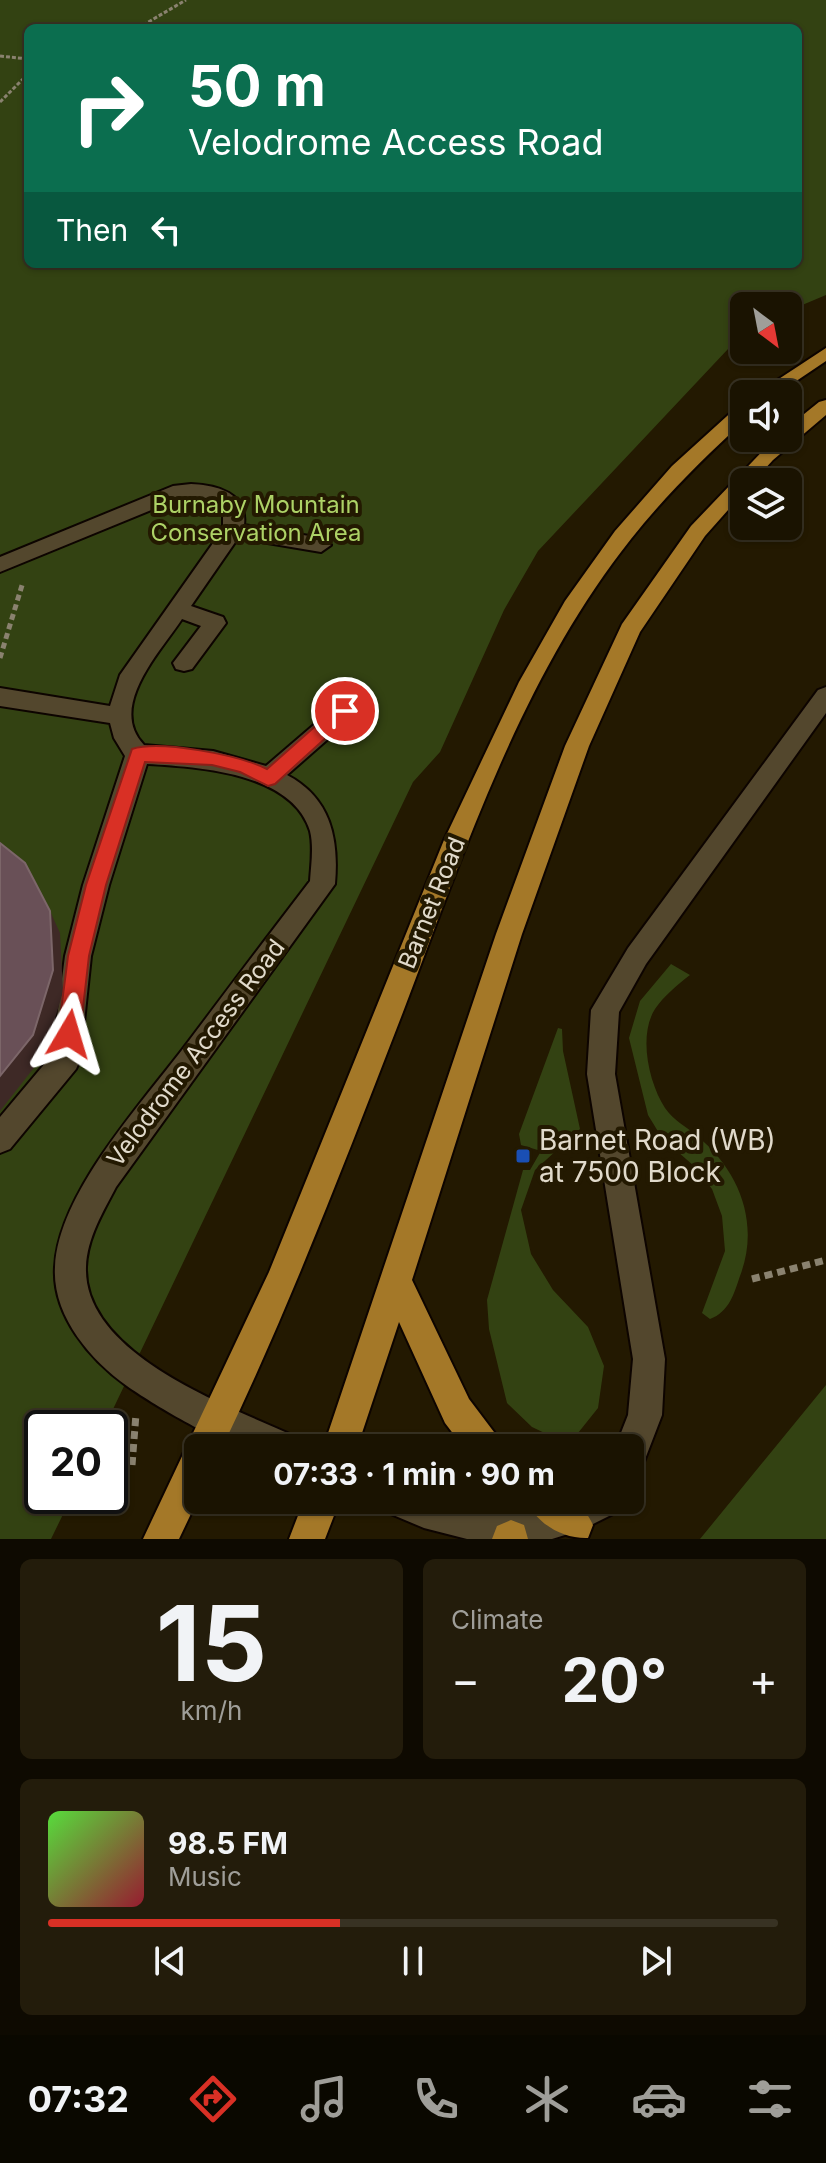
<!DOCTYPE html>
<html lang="en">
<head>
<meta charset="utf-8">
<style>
	:root { --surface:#1a1301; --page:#231c0b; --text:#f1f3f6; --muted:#9f9e99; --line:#383223; --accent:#d93025 }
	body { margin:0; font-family:Inter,sans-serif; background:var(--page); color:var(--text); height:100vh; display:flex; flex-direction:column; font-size:30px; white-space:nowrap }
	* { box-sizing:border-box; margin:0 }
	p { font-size:26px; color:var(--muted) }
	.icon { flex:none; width:44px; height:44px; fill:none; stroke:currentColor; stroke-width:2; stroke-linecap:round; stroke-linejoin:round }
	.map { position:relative; height:1539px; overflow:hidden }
	.drawer { display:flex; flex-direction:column; gap:20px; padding:20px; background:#0e0a01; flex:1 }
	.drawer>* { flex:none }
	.guide { position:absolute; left:24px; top:24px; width:778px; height:244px; border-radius:12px; box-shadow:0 2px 6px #0004,0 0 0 2px var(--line); background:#0b6e4f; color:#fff; overflow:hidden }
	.needle { width:52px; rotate:148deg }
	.fabs { position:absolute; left:730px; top:292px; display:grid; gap:16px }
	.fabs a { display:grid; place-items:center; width:72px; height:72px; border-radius:12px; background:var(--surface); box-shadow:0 2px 6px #0004,0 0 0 2px var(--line); font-size:40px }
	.speed { position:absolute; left:24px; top:1410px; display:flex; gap:16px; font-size:40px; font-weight:700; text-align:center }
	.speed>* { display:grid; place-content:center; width:104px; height:104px; border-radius:50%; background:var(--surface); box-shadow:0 2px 6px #0004,0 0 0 2px var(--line); line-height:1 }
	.speed .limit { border:4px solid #111; border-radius:12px; background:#fff; color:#111 }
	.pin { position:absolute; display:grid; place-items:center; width:68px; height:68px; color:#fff; margin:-34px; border:4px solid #fff; border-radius:50%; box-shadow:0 2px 8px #0007 }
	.me { position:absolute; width:88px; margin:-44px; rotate:7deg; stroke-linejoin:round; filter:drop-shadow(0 0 6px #0008) }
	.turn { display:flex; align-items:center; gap:28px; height:168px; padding:0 32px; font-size:36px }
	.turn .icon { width:104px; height:104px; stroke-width:2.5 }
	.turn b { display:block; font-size:56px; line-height:68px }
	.then { display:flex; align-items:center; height:76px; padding:0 32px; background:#0003; gap:16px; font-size:30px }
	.big { font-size:60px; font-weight:700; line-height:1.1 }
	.drawer .card { flex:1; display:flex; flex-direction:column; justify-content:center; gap:12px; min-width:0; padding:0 28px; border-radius:12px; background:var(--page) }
	.drawer .dial { align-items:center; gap:0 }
	.dial b { font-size:104px; line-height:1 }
	.song { display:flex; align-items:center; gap:24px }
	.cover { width:96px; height:96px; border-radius:12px; background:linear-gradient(135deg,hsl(110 70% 55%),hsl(350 70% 35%)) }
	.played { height:8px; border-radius:4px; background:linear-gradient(90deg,var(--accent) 40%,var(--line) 40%) }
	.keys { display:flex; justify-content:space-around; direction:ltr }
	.heat { display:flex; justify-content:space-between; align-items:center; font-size:44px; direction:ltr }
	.drawer .tiles { flex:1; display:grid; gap:20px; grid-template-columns:1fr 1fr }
	.card:last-child { grid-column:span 2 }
	.trip { position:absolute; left:184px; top:1434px; width:460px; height:80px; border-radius:12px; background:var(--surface); box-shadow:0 2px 6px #0004,0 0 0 2px var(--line); font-weight:700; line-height:80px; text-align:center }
	.tab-bar { display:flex; height:128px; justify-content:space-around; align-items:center; background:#0a0800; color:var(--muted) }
	.tab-bar .icon { width:56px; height:56px }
	.tab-bar .on { color:var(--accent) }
	.tab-bar b { font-size:36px; color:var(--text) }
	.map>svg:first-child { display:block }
	.green { fill:#334212; fill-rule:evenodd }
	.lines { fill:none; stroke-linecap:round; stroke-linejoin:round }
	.minor-casing { stroke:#0d0400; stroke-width:4 }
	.major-casing { stroke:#0d0400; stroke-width:4 }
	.path-far2 { stroke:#8a826f; stroke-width:3; stroke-dasharray:4 2; stroke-linecap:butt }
	.path-far1 { stroke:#8a826f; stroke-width:5; stroke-dasharray:6 4; stroke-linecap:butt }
	.path { stroke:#8a826f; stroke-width:7; stroke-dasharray:8 5; stroke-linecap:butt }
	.minor { fill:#53472d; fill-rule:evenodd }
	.major { fill:#a47828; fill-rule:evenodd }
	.shaded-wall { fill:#3e2926 }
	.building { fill:#695057; stroke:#7c6669; stroke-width:2 }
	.route { fill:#d93025; stroke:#8d1f18; stroke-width:2 }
	.transit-dot { fill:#1a4fb4; stroke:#231901; stroke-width:3 }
	.labels { text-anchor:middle; stroke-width:8; stroke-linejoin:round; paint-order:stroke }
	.park-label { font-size:24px; fill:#add266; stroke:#231901 }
	.street-label { font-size:24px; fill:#e1dacb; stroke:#231901 }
	.near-poi-label { font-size:28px; fill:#e1dacb; stroke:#231901; text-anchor:start }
</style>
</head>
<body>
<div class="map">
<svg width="826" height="1539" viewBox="0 0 826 1539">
	<rect width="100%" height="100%" fill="#231901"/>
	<!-- green -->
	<path class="green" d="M 0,0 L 826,0 L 826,295 L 788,311 L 788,306 L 744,306 L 744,332 L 538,551 L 504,610 L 440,752 L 413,782 L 104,1428 L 42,1428 L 42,1496 L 72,1496 L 51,1539 L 0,1539 ZM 28,28 L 798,28 L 798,264 L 28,264 Z
		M 671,964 L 690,975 C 677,985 664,996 655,1009 C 638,1036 649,1083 665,1108 C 674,1121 686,1126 697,1136 C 740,1171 760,1224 740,1276 C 734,1294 729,1312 710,1319 L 702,1313 L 725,1251 L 722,1216 L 712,1189 L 694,1166 L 662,1138 L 648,1115 L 629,1038 L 640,1001 Z
		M 558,1028 L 562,1029 L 563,1051 L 580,1129 L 535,1170 L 521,1210 L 531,1254 L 553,1290 L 588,1327 L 604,1366 L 598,1408 L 578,1433 L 555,1438 L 532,1427 L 507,1403 L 489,1329 L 487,1300 L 523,1170 L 530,1170 L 541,1151 L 521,1145 L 519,1134 Z
		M 826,1385 L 826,1539 L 700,1539 Z"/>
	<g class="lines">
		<!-- minor casing -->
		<g class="minor-casing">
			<path id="minor" d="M 191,484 C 217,485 248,493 244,525 L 321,538 L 331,545 L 321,552 L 238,538 L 191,606 L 223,617 L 226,623 L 192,669 L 184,671 L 176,669 L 173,663 L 201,626 L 182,619 C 161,651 107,707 144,745 L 213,751 L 266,766 L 337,705 L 345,702 L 353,705 L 357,711 L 353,717 L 287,775 C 331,798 339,839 335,884 L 116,1187 C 103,1212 87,1238 86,1267 C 83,1355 229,1406 294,1436 L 299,1448 C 282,1448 262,1451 245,1448 C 218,1443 151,1403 127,1386 C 90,1360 52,1315 55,1267 C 58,1195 139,1106 182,1050 C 224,994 267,937 310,881 C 311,865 314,847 310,831 C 292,772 197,767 147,764 L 109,885 L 91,956 L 80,1060 L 76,1069 L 10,1149 L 0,1153 L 0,1117 L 52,1055 L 65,956 L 83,885 L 125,756 L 114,738 L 110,723 L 0,706 L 0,688 L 110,706 L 120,675 L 223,529 L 223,508 L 208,498 L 183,497 L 0,572 L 0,557 L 173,486 Z
				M 826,687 L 826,713 L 646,964 L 619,1012 L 615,1074 L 665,1359 L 662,1415 L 642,1467 L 630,1472 L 630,1448 L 615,1448 L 628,1415 L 633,1359 L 587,1074 L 591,1010 L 628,948 L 818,690 Z
				M 380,1500 L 449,1500 L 504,1508 L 530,1507 L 565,1500 L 623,1500 L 617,1512 L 581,1530 L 552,1539 L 467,1539 L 424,1528 L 386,1512 Z"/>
		</g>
		<!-- major casing -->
		<g class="major-casing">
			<path id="major" d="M 826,348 L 826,361 L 777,394 L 756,394 Z
				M 826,400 L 826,415 L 773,460 L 753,482 L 744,482 L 744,492 L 705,536 L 640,632 L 589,746 L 522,934 L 412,1280 L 469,1399 L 497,1436 L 502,1448 L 464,1448 L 445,1423 L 399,1322 L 357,1448 L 323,1448 L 496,934 L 565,746 L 622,624 L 691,526 L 775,438 L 788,438 L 788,427 L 819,402 Z
				M 744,405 L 744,421 C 704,458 665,496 631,539 C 522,676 465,850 403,1012 C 346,1159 290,1306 222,1448 L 198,1448 L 198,1499 L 179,1539 L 143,1539 L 269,1272 L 444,840 L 519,682 L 565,601 L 615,531 L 672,466 L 737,407 Z
				M 304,1500 L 340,1500 L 325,1539 L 289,1539 Z
				M 526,1500 C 556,1500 579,1493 593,1525 L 588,1538 C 562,1539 536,1523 526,1500 Z
				M 511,1520 L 524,1525 L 528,1539 L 492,1539 L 497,1526 Z"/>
		</g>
		<!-- path-far2 -->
		<path class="path-far2" d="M 138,28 L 186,0
			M 0,56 L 28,59
			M 0,102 L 28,74"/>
		<!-- path-far1 -->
		<path class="path-far1" d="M 0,658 L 23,582"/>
		<!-- path -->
		<path class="path" d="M 752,1279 L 826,1260
			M 426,1448 L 431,1434
			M 132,1465 L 136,1414"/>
		<!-- minor -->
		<use href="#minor" class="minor"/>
		<!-- major -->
		<use href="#major" class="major"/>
	</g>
	<!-- shaded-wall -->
	<path class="shaded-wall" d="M 50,911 L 60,933 L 63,992 L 44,1055 L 0,1111 L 0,1076 Z"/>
	<!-- building -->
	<path class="building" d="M 0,843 L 25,863 L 50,911 L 53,970 L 33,1035 L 0,1076 Z"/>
	<!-- route -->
	<path class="route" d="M 345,704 L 351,706 L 353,711 L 351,715 L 275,784 L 268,786 L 240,772 L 212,765 L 145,762 L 106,885 L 89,956 L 80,1034 L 77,1041 L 69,1044 L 61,1041 L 58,1034 L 68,956 L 86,885 L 132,749 C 161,740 239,755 267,769 L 338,706 Z"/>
	<!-- markers -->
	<rect class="transit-dot" x="515" y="1148" width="16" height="16" rx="4"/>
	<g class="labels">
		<!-- park labels -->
		<g class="park-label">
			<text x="256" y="513">Burnaby Mountain<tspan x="256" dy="28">Conservation Area</tspan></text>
		</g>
		<!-- street labels -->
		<g class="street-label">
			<text transform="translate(432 903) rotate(-68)" y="8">Barnet Road</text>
			<text transform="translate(196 1053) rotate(-53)" y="8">Velodrome Access Road</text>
		</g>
		<!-- near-poi labels -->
		<g class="near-poi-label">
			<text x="539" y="1150">Barnet Road (WB)<tspan x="539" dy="32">at 7500 Block</tspan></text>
		</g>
	</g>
</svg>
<div class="fabs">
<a><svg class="needle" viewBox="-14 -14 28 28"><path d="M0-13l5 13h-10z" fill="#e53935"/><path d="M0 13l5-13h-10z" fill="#9f9e99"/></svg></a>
<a><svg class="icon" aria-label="sound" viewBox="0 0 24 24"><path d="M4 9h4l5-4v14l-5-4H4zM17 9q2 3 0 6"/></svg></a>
<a><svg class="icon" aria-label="layers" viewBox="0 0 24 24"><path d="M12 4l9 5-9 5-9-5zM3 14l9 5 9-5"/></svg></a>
</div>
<div class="speed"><div class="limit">20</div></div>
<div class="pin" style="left:345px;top:711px;background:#d93025"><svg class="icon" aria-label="arrive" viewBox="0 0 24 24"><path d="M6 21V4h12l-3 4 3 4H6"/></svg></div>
<svg class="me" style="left:69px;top:1034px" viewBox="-20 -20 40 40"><path d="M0-17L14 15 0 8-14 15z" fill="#d93025" stroke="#fff" stroke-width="4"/></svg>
<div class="trip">07:33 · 1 min · 90 m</div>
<div class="guide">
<div class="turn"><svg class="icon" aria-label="right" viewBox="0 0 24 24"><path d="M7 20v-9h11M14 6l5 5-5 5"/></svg><div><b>50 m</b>Velodrome Access Road</div></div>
<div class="then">Then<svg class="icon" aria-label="left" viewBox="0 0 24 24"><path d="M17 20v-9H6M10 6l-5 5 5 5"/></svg></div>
</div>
</div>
<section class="drawer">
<div class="tiles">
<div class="card dial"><b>15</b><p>km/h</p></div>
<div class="card"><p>Climate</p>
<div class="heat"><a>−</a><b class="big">20°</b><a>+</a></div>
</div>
<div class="card">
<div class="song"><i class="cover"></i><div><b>98.5 FM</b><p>Music</p></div></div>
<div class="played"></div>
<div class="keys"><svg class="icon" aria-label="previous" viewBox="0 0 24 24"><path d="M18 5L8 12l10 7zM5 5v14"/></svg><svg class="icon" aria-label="pause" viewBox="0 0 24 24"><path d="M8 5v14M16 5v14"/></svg><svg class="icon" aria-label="next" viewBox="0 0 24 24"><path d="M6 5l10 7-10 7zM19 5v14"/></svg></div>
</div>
</div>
</section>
<nav class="tab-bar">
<b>07:32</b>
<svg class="icon on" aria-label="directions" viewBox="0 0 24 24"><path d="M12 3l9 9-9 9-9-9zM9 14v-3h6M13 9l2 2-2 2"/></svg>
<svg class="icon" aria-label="music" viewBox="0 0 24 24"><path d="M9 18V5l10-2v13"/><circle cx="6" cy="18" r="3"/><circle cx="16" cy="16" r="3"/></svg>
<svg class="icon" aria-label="phone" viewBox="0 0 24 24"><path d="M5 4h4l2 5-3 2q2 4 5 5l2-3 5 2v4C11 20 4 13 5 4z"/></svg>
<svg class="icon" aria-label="climate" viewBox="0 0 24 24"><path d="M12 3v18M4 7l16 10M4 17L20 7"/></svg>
<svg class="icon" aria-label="car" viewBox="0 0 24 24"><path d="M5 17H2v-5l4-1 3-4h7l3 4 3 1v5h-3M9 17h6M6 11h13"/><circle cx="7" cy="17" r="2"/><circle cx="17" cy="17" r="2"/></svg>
<svg class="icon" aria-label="filters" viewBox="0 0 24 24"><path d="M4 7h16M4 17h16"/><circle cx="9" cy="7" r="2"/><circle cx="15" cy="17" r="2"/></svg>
</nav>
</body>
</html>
